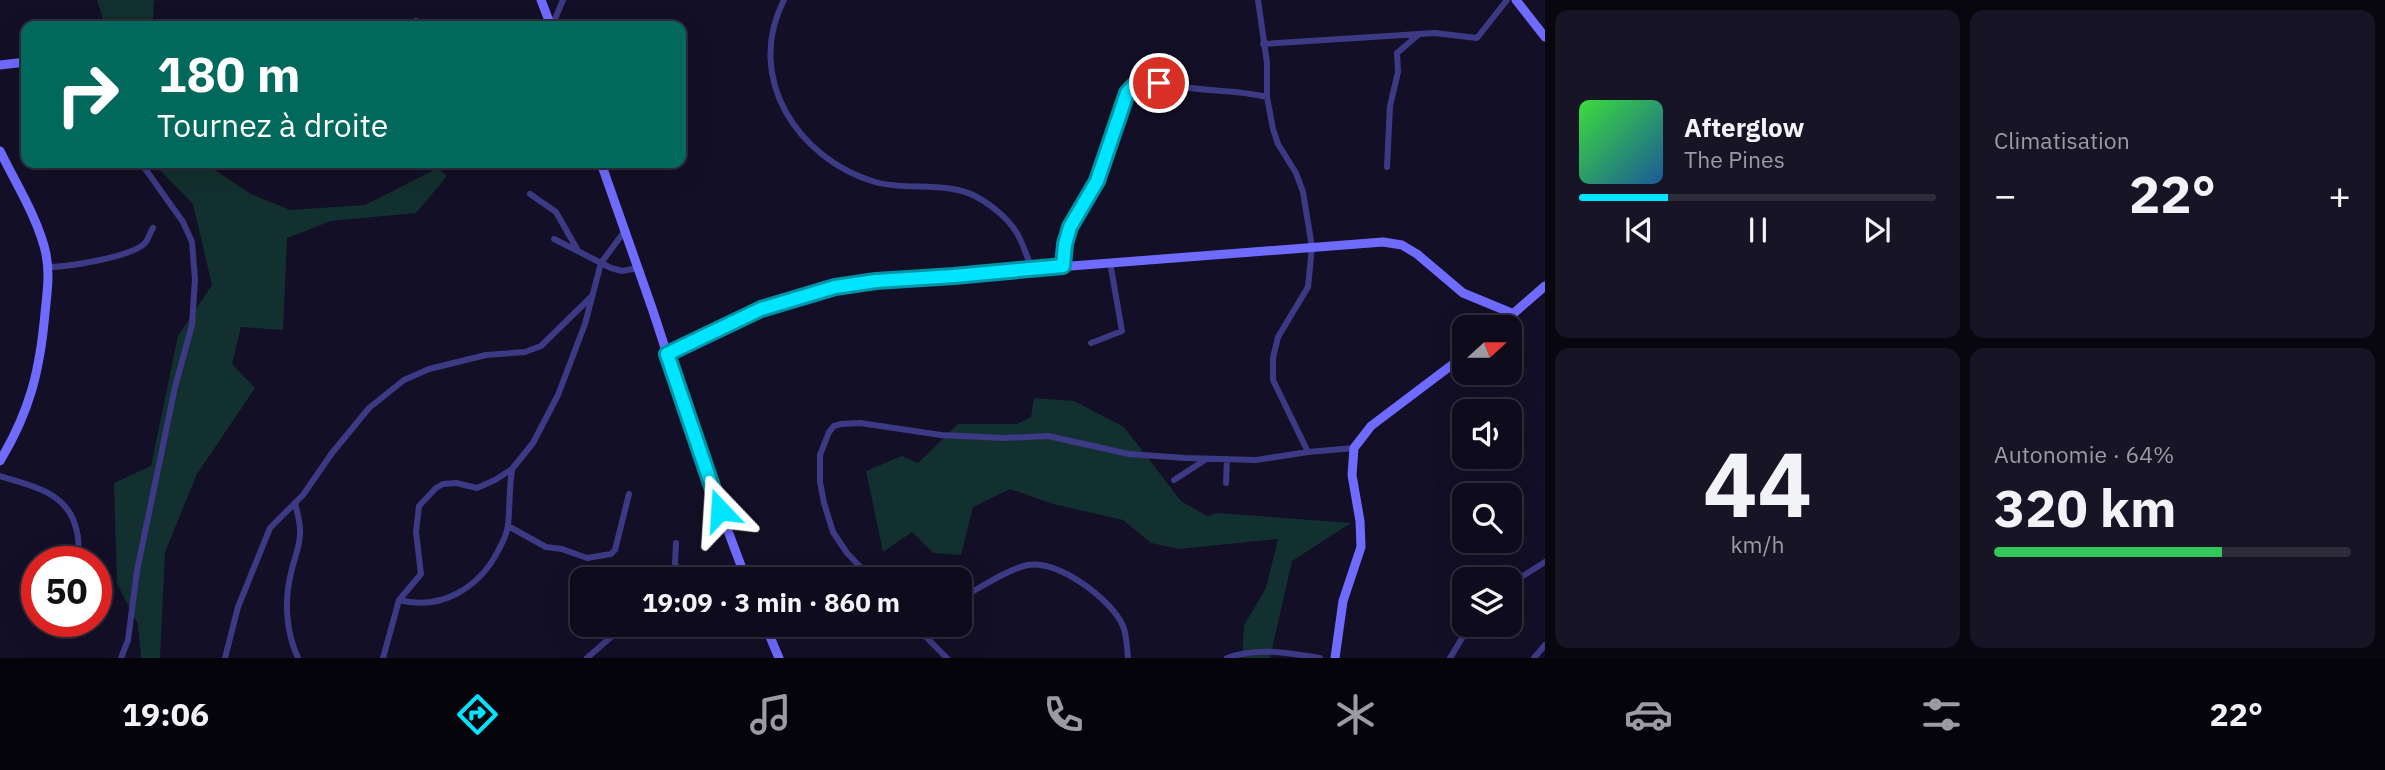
<!DOCTYPE html>
<html lang="fr">
<head>
<meta charset="utf-8">
<style>
	:root { --surface:#0e0b1c; --page:#171425; --text:#f1f3f6; --muted:#9b9ba3; --line:#2e2b3b; --accent:#00e5ff }
	body { margin:0; font-family:"IBM Plex Sans",sans-serif; background:var(--page); color:var(--text); height:100vh; display:flex; flex-direction:column; font-size:26px; white-space:nowrap }
	* { box-sizing:border-box; margin:0 }
	p { font-size:23px; color:var(--muted) }
	.icon { flex:none; width:38px; height:38px; fill:none; stroke:currentColor; stroke-width:2; stroke-linecap:round; stroke-linejoin:round }
	.map { position:relative; flex:1; overflow:hidden }
	.side { display:flex; flex-direction:column; gap:10px; padding:10px; background:#08060f; width:840px }
	.side>* { flex:none }
	.banner { position:absolute; left:21px; top:21px; width:665px; height:147px; border-radius:14px; box-shadow:0 7px 28px #0002,0 0 0 2px var(--line); background:#00695c; color:#fff; overflow:hidden }
	.needle { width:46px; rotate:69deg }
	.controls { position:absolute; left:1452px; top:315px; display:grid; gap:14px }
	.controls a { display:grid; place-items:center; width:70px; height:70px; border-radius:14px; background:var(--surface); box-shadow:0 7px 28px #0002,0 0 0 2px var(--line); font-size:35px }
	.speed { position:absolute; left:21px; top:546px; display:flex; gap:14px; font-size:35px; font-weight:700; text-align:center }
	.speed>* { display:grid; place-content:center; width:91px; height:91px; border-radius:50%; background:var(--surface); box-shadow:0 7px 28px #0002,0 0 0 2px var(--line); line-height:1 }
	.speed .limit { border:10px solid #d22; background:#fff; color:#111 }
	.pin { position:absolute; display:grid; place-items:center; width:60px; height:60px; color:#fff; margin:-30px; border:4px solid #fff; border-radius:50%; box-shadow:0 2px 7px #0007 }
	.me { position:absolute; width:77px; margin:-38px; rotate:340deg; stroke-linejoin:round; filter:drop-shadow(0 0 5px #0008) }
	.turn { display:flex; align-items:center; gap:24px; height:147px; padding:0 21px; font-size:32px }
	.turn .icon { width:91px; height:91px; stroke-width:2.5 }
	.turn b { display:block; font-size:49px; line-height:60px }
	.big { font-size:52px; font-weight:700; line-height:1.1 }
	.side .widget { flex:1; display:flex; flex-direction:column; justify-content:center; gap:10px; min-width:0; padding:0 24px; border-radius:14px; background:var(--page) }
	.side .dial { align-items:center; gap:0 }
	.dial b { font-size:91px; line-height:1 }
	.song { display:flex; align-items:center; gap:21px }
	.cover { width:84px; height:84px; border-radius:10px; background:linear-gradient(135deg,hsl(120 70% 55%),hsl(210 70% 35%)) }
	.played { height:7px; border-radius:4px; background:linear-gradient(90deg,var(--accent) 25%,var(--line) 25%) }
	.keys { display:flex; justify-content:space-around; direction:ltr }
	.heat { display:flex; justify-content:space-between; align-items:center; font-size:38px; direction:ltr }
	.charge { height:10px; border-radius:5px; background:linear-gradient(90deg,#34c759 64%,var(--line) 0) }
	.side .tiles { flex:1; display:grid; gap:10px; grid-template-columns:repeat(2,1fr) }
	.trip { position:absolute; left:570px; top:567px; width:402px; height:70px; border-radius:14px; background:var(--surface); box-shadow:0 7px 28px #0002,0 0 0 2px var(--line); font-weight:700; line-height:70px; text-align:center }
	.menu { display:flex; height:112px; justify-content:space-around; align-items:center; background:#06040b; color:var(--muted) }
	.menu .icon { width:49px; height:49px }
	.menu .current { color:var(--accent) }
	.menu b { font-size:32px; color:var(--text) }
	main { display:flex; flex:1; min-height:0 }
	.map>svg:first-child { display:block }
	.green { fill:#12302f }
	.lines { fill:none; stroke-linecap:round; stroke-linejoin:round }
	.street { stroke:#3d3a85; stroke-width:6 }
	.secondary { stroke:#6f6bff; stroke-width:9 }
	.route-casing { stroke:#0095a6; stroke-width:18 }
	.route { stroke:#00e5ff; stroke-width:12 }
</style>
</head>
<body>
<main>
<div class="map">
<svg width="1545" height="658" viewBox="0 0 1545 658">
	<rect width="100%" height="100%" fill="#130f26"/>
	<!-- green -->
	<path class="green" d="M 97,0 L 154,0 L 153,26 L 105,26 Z
		M 153,163 L 204,163 L 251,194 L 290,210 L 365,205 L 438,168 L 447,176 L 416,213 L 331,221 L 287,238 L 283,330 L 241,327 L 232,364 L 255,388 L 197,474 L 165,552 L 160,658 L 141,658 L 138,624 L 117,584 L 114,483 L 151,466 L 178,336 L 212,285 L 193,204 Z
		M 1034,398 L 1074,401 L 1124,427 L 1181,501 L 1207,516 L 1217,513 L 1351,523 L 1292,561 L 1270,658 L 1242,658 L 1244,625 L 1266,588 L 1278,539 L 1179,549 L 1151,543 L 1123,520 L 1053,504 L 1010,489 L 973,507 L 961,555 L 933,553 L 912,532 L 883,552 L 866,471 L 902,456 L 918,463 L 958,424 L 1017,424 L 1031,417 Z"/>
	<g class="lines">
		<!-- street -->
		<path class="street" d="M 784,0 C 744,78 798,159 875,182 C 907,191 945,181 975,196 C 992,205 1012,221 1020,239 C 1025,249 1027,259 1033,269
			M 1258,0 L 1267,63 L 1267,97 L 1273,129 L 1278,144 L 1296,173 L 1303,192 L 1312,247 L 1308,287 L 1278,337 L 1273,358 L 1273,380 L 1308,452
			M 416,21 L 423,26
			M 552,26 L 563,0
			M 1263,44 L 1435,33 L 1477,38 L 1507,0
			M 681,67 L 682,67
			M 333,163 L 334,165
			M 1387,167 L 1390,106 L 1398,72 L 1397,53 L 1418,35
			M 530,194 L 556,212 L 577,249
			M 554,239 L 611,268 L 622,271 L 638,268
			M 1063,266 C 1066,228 1079,215 1096,183 C 1104,167 1109,149 1114,132 C 1118,117 1122,92 1135,83 C 1143,77 1157,82 1166,84 C 1200,92 1234,89 1267,97
			M 48,267 C 67,267 132,257 145,243 C 148,240 150,232 153,228
			M 1091,343 L 1122,331 L 1110,262
			M 0,476 C 28,485 60,490 73,519 C 79,535 80,545 76,562
			M 1174,480 L 1205,460
			M 1226,483 L 1227,459
			M 295,503 C 297,512 300,521 300,530 C 301,545 294,558 291,573 C 284,601 286,632 298,658
			M 508,526 L 546,547 L 562,549 L 587,558 L 611,554 L 615,550 L 629,494
			M 676,543 L 675,563 L 679,579
			M 872,579 L 847,553 L 833,532 L 824,503 L 820,482 L 820,455 L 829,432 L 834,426 L 841,424 L 860,423 L 941,435 L 1004,438 L 1048,436 L 1129,454 L 1185,458 L 1256,460 L 1308,452 L 1354,448
			M 1510,584 L 1545,562
			M 961,598 C 980,588 1008,569 1028,565 C 1058,559 1112,600 1123,626 C 1127,636 1127,648 1128,658
			M 399,600 C 441,611 479,588 498,551 C 503,542 507,534 508,525 C 510,507 509,488 512,470
			M 914,625 L 947,658
			M 768,632 L 803,625
			M 121,658 L 128,640 L 137,571 L 175,387 L 192,325 L 195,279 L 192,242 L 183,222 L 141,163
			M 225,658 L 238,607 L 270,528 L 303,495 L 332,453 L 369,408 L 404,380 L 429,369 L 486,355 L 525,352 L 541,346 L 591,297
			M 383,658 L 399,600 L 421,574 L 416,532 L 419,506 L 436,488 L 443,484 L 456,483 L 477,488 L 495,480 L 512,469 L 533,443 L 558,395 L 585,324 L 601,263 L 624,232
			M 587,658 L 611,637 L 636,625
			M 1227,658 C 1259,647 1288,653 1320,658
			M 1450,658 L 1470,625
			M 1534,658 L 1545,645"/>
		<!-- secondary -->
		<path class="secondary" d="M 541,0 L 551,26
			M 1516,0 L 1545,37
			M 0,65 L 26,62
			M 0,151 C 15,182 39,220 46,254 C 50,274 47,293 45,313 C 40,370 30,411 0,461
			M 601,163 L 653,311 L 704,467 L 746,579
			M 1498,327 L 1545,286
			M 667,354 C 740,316 795,293 876,281 L 1383,242 L 1402,245 L 1417,254 L 1463,293 L 1514,314
			M 765,625 L 779,658
			M 1335,658 L 1343,601 L 1361,547 L 1360,521 L 1352,475 L 1354,448 L 1371,426 L 1465,355"/>
	</g>
	<g class="lines">
		<!-- route casing -->
		<g class="route-casing">
			<path id="route" d="M 720,510 L 667,354 L 761,309 L 835,287 L 876,281 L 954,276 L 1063,266 L 1065,244 L 1070,227 L 1097,181 L 1127,93 C 1137,80 1143,80 1159,83"/>
		</g>
		<!-- route -->
		<use href="#route" class="route"/>
	</g>
</svg>
<div class="controls">
<a><svg class="needle" viewBox="-14 -14 28 28"><path d="M0-13l5 13h-10z" fill="#e53935"/><path d="M0 13l5-13h-10z" fill="#9b9ba3"/></svg></a>
<a><svg class="icon" aria-label="sound" viewBox="0 0 24 24"><path d="M4 9h4l5-4v14l-5-4H4zM17 9q2 3 0 6"/></svg></a>
<a><svg class="icon" aria-label="search" viewBox="0 0 24 24"><circle cx="10" cy="10" r="6"/><path d="M15 15l6 6"/></svg></a>
<a><svg class="icon" aria-label="layers" viewBox="0 0 24 24"><path d="M12 4l9 5-9 5-9-5zM3 14l9 5 9-5"/></svg></a>
</div>
<div class="speed"><div class="limit">50</div></div>
<div class="pin" style="left:1159px;top:83px;background:#d93025"><svg class="icon" aria-label="arrive" viewBox="0 0 24 24"><path d="M6 21V4h12l-3 4 3 4H6"/></svg></div>
<svg class="me" style="left:720px;top:510px" viewBox="-20 -20 40 40"><path d="M0-17L14 15 0 8-14 15z" fill="#00e5ff" stroke="#fff" stroke-width="4"/></svg>
<div class="trip">19:09 · 3 min · 860 m</div>
<div class="banner">
<div class="turn"><svg class="icon" aria-label="right" viewBox="0 0 24 24"><path d="M7 20v-9h11M14 6l5 5-5 5"/></svg><div><b>180 m</b>Tournez à droite</div></div>
</div>
</div>
<section class="side">
<div class="tiles">
<div class="widget">
<div class="song"><i class="cover"></i><div><b>Afterglow</b><p>The Pines</p></div></div>
<div class="played"></div>
<div class="keys"><svg class="icon" aria-label="previous" viewBox="0 0 24 24"><path d="M18 5L8 12l10 7zM5 5v14"/></svg><svg class="icon" aria-label="pause" viewBox="0 0 24 24"><path d="M8 5v14M16 5v14"/></svg><svg class="icon" aria-label="next" viewBox="0 0 24 24"><path d="M6 5l10 7-10 7zM19 5v14"/></svg></div>
</div>
<div class="widget"><p>Climatisation</p>
<div class="heat"><a>−</a><b class="big">22°</b><a>+</a></div>
</div>
<div class="widget dial"><b>44</b><p>km/h</p></div>
<div class="widget"><p>Autonomie · 64%</p><b class="big">320 km</b><div class="charge"></div></div>
</div>
</section>
</main>
<nav class="menu">
<b>19:06</b>
<svg class="icon current" aria-label="directions" viewBox="0 0 24 24"><path d="M12 3l9 9-9 9-9-9zM9 14v-3h6M13 9l2 2-2 2"/></svg>
<svg class="icon" aria-label="music" viewBox="0 0 24 24"><path d="M9 18V5l10-2v13"/><circle cx="6" cy="18" r="3"/><circle cx="16" cy="16" r="3"/></svg>
<svg class="icon" aria-label="phone" viewBox="0 0 24 24"><path d="M5 4h4l2 5-3 2q2 4 5 5l2-3 5 2v4C11 20 4 13 5 4z"/></svg>
<svg class="icon" aria-label="climate" viewBox="0 0 24 24"><path d="M12 3v18M4 7l16 10M4 17L20 7"/></svg>
<svg class="icon" aria-label="car" viewBox="0 0 24 24"><path d="M5 17H2v-5l4-1 3-4h7l3 4 3 1v5h-3M9 17h6M6 11h13"/><circle cx="7" cy="17" r="2"/><circle cx="17" cy="17" r="2"/></svg>
<svg class="icon" aria-label="filters" viewBox="0 0 24 24"><path d="M4 7h16M4 17h16"/><circle cx="9" cy="7" r="2"/><circle cx="15" cy="17" r="2"/></svg>
<b>22°</b>
</nav>
</body>
</html>
